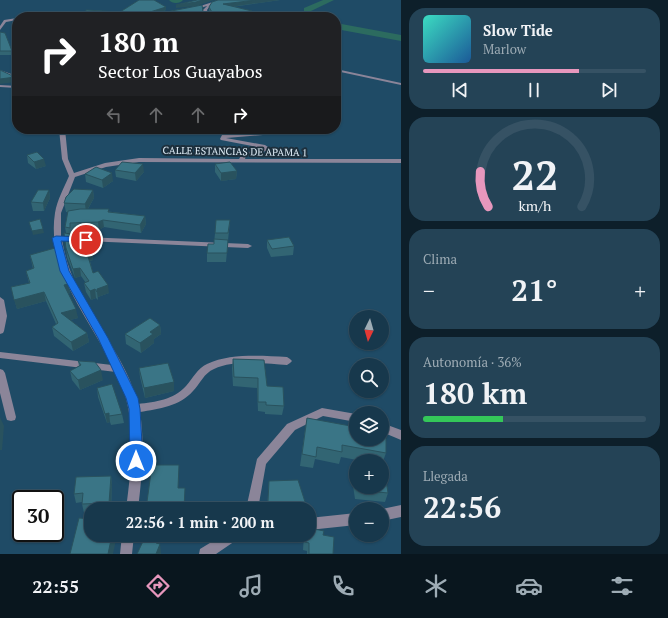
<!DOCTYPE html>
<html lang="es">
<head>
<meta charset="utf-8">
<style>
	:root { --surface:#17384c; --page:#244356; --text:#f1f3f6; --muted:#9eacb5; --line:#365264; --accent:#e797bd }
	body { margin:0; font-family:"PT Serif",serif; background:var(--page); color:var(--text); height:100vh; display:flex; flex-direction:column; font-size:15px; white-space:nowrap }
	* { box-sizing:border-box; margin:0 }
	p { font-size:13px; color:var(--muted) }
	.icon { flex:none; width:22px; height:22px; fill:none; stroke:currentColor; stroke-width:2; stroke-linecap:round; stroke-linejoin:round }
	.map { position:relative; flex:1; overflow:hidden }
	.sheet { display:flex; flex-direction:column; gap:8px; padding:8px; background:#0d1f2a; width:267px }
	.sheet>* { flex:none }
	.banner { position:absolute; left:12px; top:12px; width:329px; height:122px; border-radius:16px; box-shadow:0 1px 3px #0004,0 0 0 1px var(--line); background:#202124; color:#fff; overflow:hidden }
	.needle { width:26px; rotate:185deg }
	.fabs { position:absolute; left:349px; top:310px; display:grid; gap:8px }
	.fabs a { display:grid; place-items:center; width:40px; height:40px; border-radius:50%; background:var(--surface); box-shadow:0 1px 3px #0004,0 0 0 1px var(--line); font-size:20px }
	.speed { position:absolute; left:12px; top:490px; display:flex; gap:8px; font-size:20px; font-weight:700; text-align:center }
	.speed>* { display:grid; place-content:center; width:52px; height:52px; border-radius:50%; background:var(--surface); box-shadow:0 1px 3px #0004,0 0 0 1px var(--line); line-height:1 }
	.speed .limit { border:2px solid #111; border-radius:6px; background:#fff; color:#111 }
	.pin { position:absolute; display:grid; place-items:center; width:34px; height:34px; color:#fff; margin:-17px; border:2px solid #fff; border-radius:50%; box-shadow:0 1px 4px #0007 }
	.me { position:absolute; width:44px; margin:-22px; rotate:0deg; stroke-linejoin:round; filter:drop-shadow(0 0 3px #0008) }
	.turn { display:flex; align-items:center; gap:14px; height:84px; padding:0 20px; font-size:18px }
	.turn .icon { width:52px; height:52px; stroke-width:2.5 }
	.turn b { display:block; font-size:28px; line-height:34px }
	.lanes { display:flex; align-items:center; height:38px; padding:0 20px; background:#0003; justify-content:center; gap:20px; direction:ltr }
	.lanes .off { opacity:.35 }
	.big { font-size:30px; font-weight:800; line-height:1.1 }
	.sheet .widget { flex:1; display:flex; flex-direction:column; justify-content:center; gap:6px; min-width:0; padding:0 14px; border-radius:16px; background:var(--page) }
	.sheet .dial { align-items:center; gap:0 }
	.dial svg { height:104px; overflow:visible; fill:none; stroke:var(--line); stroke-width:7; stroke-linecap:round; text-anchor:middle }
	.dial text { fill:var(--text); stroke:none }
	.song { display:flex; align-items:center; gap:12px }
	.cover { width:48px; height:48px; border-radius:6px; background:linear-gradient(135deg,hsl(170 70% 55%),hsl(210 70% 35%)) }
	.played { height:4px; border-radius:2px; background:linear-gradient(90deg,var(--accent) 70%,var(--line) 70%) }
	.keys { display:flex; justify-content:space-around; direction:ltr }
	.heat { display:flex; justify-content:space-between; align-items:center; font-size:22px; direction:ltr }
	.charge { height:6px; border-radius:3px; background:linear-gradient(90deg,#34c759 36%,var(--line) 0) }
	.trip { position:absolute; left:84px; top:502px; width:232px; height:40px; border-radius:16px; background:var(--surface); box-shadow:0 1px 3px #0004,0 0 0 1px var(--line); font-weight:800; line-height:40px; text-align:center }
	.menu { display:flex; height:64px; justify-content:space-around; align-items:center; background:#09161e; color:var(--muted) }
	.menu .icon { width:28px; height:28px }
	.menu .current { color:var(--accent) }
	.menu b { font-size:18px; color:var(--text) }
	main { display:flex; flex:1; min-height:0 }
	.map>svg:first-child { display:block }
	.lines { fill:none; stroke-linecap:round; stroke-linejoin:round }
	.river { fill:#2c6b5f; fill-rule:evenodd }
	.minor { fill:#8b8599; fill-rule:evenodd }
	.wall { fill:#326573 }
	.shaded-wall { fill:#29525e }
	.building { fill:#3a7586; stroke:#29525e }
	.route { fill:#1a73e8; stroke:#114b97 }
	.labels { text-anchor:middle; stroke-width:4; stroke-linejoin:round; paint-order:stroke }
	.far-street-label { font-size:10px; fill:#e4f2fc; stroke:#1d2f3c }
</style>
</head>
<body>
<main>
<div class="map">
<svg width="401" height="554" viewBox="0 0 401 554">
	<rect width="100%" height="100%" fill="#1f4b66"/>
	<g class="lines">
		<!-- river -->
		<path class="river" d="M 169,0 L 183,0 C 180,4 172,4 169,0 Z
			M 323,0 L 334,0 L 311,11 L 320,17 L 304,16 L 304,8 Z
			M 336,23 L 401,35 L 401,41 L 336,29 Z"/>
		<!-- minor -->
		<path class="minor" d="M 219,0 L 224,0 L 211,4 L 207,10 L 208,14 L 211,17 L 207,17 L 204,14 L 203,10 L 207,6 L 193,10 L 191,9 Z
			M 39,15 L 40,17 L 31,17 L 32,16 Z
			M 17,18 L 17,20 L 6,22 L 0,30 L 0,26 L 4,20 Z
			M 336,69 L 401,83 L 401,85 L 336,71 Z
			M 0,70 L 17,76 L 17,79 L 0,73 Z
			M 0,85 L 17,86 L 17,88 L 0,87 Z
			M 59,129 L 65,129 L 68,159 L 74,173 L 105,163 L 139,158 L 239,159 L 242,154 L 262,148 L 221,140 L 220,139 L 222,135 L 262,131 L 266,129 L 273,129 L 263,135 L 226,138 L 265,145 L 268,147 L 266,151 L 246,156 L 245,159 L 401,159 L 401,163 L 139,162 L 106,167 L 75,177 L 61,213 L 61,236 L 248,244 L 252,246 L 248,248 L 62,240 C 65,256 69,270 76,284 C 95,325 127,360 138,404 C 156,402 173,400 186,386 C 193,378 198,368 207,364 C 231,353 262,356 287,357 L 290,359 L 292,361 L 290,363 L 287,365 C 266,363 233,360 214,369 C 204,373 200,384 193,391 C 180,406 159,409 140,412 C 145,445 142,477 138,509 L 126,509 C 132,463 138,416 116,372 L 0,358 L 0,352 L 112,365 C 89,318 46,269 55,213 C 57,200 64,188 69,176 L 62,159 Z
			M 0,297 L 4,300 L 7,316 L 4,331 L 3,333 L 0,334 Z
			M 0,369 L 3,370 L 5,373 L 16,417 L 15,420 L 11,421 L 7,420 L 6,417 L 0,393 Z
			M 322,408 L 356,414 L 356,422 L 323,416 L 295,430 L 266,464 L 258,509 L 246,509 L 257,459 L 287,424 Z
			M 382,423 L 401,430 L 401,440 L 382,432 Z
			M 401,505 L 401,517 L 382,521 L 382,509 Z
			M 356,513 L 356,525 L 309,530 L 309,518 Z
			M 122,535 L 134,535 L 132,554 L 120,554 Z
			M 223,535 L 240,535 L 238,539 L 216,554 L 199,554 L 200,549 Z"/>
	</g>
	<!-- wall -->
	<path class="wall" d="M 139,0 L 154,0 L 166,7 L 166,10 L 154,14 L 202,5 L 203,12 L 206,15 L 211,15 L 209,10 L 209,7 L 212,2 L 218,0 L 280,0 L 232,7 L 252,11 L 251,16 L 241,17 L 85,17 L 86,10 L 120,12 Z
		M 0,32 L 12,51 L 13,55 L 0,55 Z
		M 106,129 L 122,129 L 114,133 Z
		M 27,155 L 46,166 L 36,169 L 28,163 Z
		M 215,164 L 237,171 L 236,179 L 221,181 L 215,172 Z
		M 115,170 L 144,172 L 136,181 L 116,177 Z
		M 85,174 L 113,181 L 103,188 L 86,182 Z
		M 49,190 L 50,198 L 44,211 L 33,211 L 31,202 Z
		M 93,190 L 94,198 L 88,209 L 145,216 L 146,224 L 141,233 L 104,227 L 99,230 L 71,230 L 73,242 L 77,246 L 92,252 L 93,260 L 90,261 L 93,273 L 109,293 L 98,297 L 98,300 L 96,298 L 91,300 L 86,292 L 84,283 L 86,283 L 81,276 L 75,278 L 67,257 L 66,248 L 66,233 L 65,227 L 68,212 L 66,212 L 64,203 Z
		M 230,220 L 226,262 L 207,262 L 207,253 L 214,244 L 215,233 Z
		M 267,240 L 294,246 L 293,255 L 271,257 L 267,248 Z
		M 30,255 L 63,276 L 68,284 L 70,293 L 68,294 L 78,318 L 70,320 L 87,333 L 89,342 L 73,351 L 54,336 L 52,327 L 56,324 L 46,301 L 17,309 L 11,287 L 29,283 L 26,271 L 33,269 Z
		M 160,325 L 161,334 L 154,339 L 154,343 L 141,353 L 126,344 L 125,334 Z
		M 233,359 L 264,360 L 267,386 L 284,406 L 282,415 L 265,414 L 265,412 L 258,411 L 257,388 L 233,386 L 232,368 Z
		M 78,361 L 103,380 L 80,390 L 72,380 L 70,371 L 79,366 Z
		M 139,368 L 174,391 L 145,398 L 140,377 Z
		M 97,388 L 122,414 L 124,423 L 111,425 L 110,422 L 107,423 L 98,397 Z
		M 307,418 L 386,453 L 382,464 L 382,461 L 362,461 L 341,457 L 339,464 L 315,459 L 313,468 L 300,466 L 305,430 Z
		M 355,470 L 356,470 L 356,487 L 382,487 L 388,493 L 385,502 L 355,499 L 352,479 Z
		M 111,476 L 112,485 L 111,509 L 91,509 L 91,513 L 84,513 L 82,504 L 82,502 L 76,503 L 74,494 Z
		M 269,481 L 307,508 L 307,509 L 267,509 Z
		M 304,535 L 323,535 L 333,554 L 307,554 L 307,551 L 303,550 Z"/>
	<!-- shaded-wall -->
	<path class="shaded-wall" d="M 203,0 L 214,0 L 196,6 L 176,8 L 176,5 Z
		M 256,0 L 280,0 L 223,8 L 223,4 Z
		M 166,7 L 166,10 L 150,16 L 150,12 Z
		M 251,13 L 251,16 L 241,17 L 206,17 Z
		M 15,77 L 16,82 L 0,84 L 0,79 Z
		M 113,129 L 122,129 L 114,133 Z
		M 44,159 L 46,166 L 36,169 L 34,162 Z
		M 143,164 L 144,172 L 136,181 L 135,173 Z
		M 237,171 L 236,179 L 221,181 L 221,173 Z
		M 112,173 L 113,181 L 103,188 L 102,180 Z
		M 49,190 L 50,198 L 44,211 L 43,203 Z
		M 93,190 L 94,198 L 86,212 L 85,204 Z
		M 145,216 L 146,224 L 141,233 L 140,225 Z
		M 103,220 L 104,227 L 99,230 L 98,222 Z
		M 43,229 L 44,233 L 33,235 L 32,231 Z
		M 92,252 L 93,260 L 89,261 L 87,253 Z
		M 80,268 L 81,276 L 75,278 L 73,269 Z
		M 68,284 L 70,293 L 66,294 L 64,285 Z
		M 108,285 L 109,293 L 98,297 L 98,300 L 97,292 L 97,289 Z
		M 95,289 L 96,298 L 91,300 L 90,291 Z
		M 44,292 L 46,301 L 17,309 L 14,300 Z
		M 76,309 L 78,318 L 63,322 L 61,313 Z
		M 160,325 L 161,334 L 154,339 L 154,343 L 141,353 L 140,343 L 150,332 Z
		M 87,333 L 89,342 L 73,351 L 71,342 Z
		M 101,370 L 103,380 L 80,390 L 78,380 Z
		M 174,382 L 174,391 L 145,398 L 144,388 Z
		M 109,413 L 110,422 L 107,423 L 105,414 Z
		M 0,417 L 4,426 L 2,450 L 0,450 Z
		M 111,476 L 112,485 L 111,509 L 110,509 L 109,503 Z
		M 112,535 L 117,535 L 113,554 L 108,554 Z
		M 156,535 L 157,535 L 157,551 L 160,544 L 161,553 L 161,554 L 156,554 Z"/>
	<!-- building -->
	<path class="building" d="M 139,0 L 154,0 L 166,7 L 150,12 L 151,15 L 202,5 L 203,12 L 206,15 L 211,15 L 213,14 L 209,7 L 212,2 L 218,0 L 256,0 L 223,4 L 252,11 L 251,13 L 206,17 L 85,17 L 86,10 L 120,12 Z
		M 197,0 L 203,0 L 196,2 L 176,5 Z
		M 0,32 L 5,33 L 12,51 L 0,51 Z
		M 0,70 L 15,77 L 0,79 Z
		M 37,152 L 44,159 L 34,162 L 27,155 Z
		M 122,162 L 143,164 L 135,173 L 115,170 Z
		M 230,162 L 237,171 L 221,173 L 215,164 Z
		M 96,167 L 112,173 L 102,180 L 85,174 Z
		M 74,189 L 93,190 L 85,204 L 64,203 L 66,197 Z
		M 38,190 L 49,190 L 43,203 L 31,202 Z
		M 80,209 L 109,209 L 108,212 L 145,216 L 140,225 L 103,220 L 98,222 L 70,223 L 70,228 L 65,227 L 68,211 Z
		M 40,219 L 43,229 L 32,231 L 29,222 Z
		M 216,220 L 230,220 L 228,233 L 215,233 Z
		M 64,233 L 71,234 L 72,242 L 75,242 L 77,246 L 89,243 L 92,252 L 87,253 L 93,273 L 98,271 L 108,285 L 97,289 L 97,292 L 95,289 L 90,291 L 84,283 L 89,281 L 80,268 L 73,269 L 66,248 Z
		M 289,237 L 294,246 L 272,249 L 267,240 Z
		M 214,239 L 228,240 L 227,253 L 207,253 L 208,244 L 214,244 Z
		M 55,248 L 62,271 L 61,271 L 68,284 L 64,285 L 76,309 L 61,313 L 87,333 L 71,342 L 52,327 L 58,323 L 44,292 L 14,300 L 11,287 L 30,283 L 26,271 L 34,268 L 30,255 Z
		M 150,318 L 160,325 L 150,332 L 153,334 L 140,343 L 125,334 Z
		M 233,359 L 264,360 L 267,386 L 283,387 L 284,406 L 266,405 L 266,402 L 258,402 L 258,378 L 234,377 Z
		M 78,361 L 95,362 L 101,370 L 78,380 L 70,371 L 81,365 Z
		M 168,363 L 174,382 L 144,388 L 139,368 Z
		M 112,384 L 122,414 L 109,416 L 109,413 L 105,414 L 97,388 Z
		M 307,418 L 356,427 L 356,439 L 382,439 L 382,428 L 386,429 L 386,453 L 342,445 L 342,452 L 317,447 L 316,457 L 302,454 Z
		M 152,465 L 179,465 L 178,488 L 185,488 L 184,509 L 146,509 Z
		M 382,473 L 385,473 L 388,493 L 358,490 L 357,487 L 382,487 Z
		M 111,476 L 109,503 L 82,504 L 83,493 L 74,494 L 76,477 Z
		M 298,480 L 307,508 L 292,509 L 269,509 L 268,501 L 269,481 Z
		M 79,518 L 91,519 L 91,535 L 112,535 L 108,554 L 70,554 Z
		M 309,528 L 324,531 L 323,535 L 334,537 L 333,554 L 309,554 L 309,543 L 305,542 L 305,535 L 309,535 Z
		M 146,535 L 156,535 L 156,543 L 160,544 L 156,554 L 137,554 Z"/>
	<!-- route -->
	<path class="route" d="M 56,236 L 86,237 L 90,240 L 86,242 L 61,241 L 69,271 L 108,338 L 138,398 L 140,409 L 143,461 L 141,465 L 136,467 L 132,465 L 130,461 L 129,409 L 126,398 L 98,338 L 60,271 L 52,238 Z"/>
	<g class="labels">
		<!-- far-street labels -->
		<g class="far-street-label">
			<text transform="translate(235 151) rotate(1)" y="4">CALLE ESTANCIAS DE APAMA 1</text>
		</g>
	</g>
</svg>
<div class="fabs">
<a><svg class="needle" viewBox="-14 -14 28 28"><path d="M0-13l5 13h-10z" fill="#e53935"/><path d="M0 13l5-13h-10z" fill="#9eacb5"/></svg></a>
<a><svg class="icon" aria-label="search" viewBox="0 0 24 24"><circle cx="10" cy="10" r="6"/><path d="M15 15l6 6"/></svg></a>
<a><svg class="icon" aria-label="layers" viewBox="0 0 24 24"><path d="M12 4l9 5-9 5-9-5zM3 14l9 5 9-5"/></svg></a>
<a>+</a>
<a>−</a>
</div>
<div class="speed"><div class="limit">30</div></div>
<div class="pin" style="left:86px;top:240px;background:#d93025"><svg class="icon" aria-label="arrive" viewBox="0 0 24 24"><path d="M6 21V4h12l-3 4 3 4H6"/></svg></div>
<svg class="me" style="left:136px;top:461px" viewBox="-20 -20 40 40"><circle r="17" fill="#1a73e8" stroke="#fff" stroke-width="3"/><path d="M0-11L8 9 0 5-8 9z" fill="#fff"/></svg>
<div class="trip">22:56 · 1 min · 200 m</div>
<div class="banner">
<div class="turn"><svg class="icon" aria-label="right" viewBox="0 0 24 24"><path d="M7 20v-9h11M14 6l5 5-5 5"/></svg><div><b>180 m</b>Sector Los Guayabos</div></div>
<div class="lanes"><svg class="icon off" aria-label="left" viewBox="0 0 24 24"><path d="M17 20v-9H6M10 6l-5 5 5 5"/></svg><svg class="icon off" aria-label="ahead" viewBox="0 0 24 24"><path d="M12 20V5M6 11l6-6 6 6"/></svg><svg class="icon off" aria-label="ahead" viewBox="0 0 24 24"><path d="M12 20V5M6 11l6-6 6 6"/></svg><svg class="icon" aria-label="right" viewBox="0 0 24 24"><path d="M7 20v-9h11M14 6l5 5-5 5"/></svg></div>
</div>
</div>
<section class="sheet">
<div class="widget">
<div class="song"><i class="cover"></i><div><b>Slow Tide</b><p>Marlow</p></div></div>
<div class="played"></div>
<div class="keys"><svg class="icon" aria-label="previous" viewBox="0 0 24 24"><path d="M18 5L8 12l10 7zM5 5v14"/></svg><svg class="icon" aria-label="pause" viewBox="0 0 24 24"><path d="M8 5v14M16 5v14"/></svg><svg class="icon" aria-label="next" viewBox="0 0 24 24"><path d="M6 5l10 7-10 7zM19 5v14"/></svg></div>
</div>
<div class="widget dial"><svg viewBox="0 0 100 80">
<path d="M14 69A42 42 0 1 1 86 69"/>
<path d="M14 69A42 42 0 0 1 8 42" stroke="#e797bd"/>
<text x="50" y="56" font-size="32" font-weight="700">22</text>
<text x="50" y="72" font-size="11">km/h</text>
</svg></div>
<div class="widget"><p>Clima</p>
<div class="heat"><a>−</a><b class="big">21°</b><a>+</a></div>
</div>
<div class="widget"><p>Autonomía · 36%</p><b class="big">180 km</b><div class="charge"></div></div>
<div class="widget"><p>Llegada</p><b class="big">22:56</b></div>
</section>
</main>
<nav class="menu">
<b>22:55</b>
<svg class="icon current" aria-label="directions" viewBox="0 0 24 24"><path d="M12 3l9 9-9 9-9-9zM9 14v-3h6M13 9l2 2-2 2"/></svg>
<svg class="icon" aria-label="music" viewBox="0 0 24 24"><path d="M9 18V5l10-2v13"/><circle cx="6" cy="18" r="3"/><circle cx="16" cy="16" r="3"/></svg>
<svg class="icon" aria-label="phone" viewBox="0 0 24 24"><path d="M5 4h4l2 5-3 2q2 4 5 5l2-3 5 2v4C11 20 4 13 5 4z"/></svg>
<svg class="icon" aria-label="climate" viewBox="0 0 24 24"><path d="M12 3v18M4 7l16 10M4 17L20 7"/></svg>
<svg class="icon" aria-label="car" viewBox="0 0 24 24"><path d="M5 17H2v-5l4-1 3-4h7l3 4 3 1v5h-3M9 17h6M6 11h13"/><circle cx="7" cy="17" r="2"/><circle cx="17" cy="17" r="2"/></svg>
<svg class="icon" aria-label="filters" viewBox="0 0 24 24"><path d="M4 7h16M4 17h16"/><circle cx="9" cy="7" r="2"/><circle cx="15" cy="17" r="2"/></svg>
</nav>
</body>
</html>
